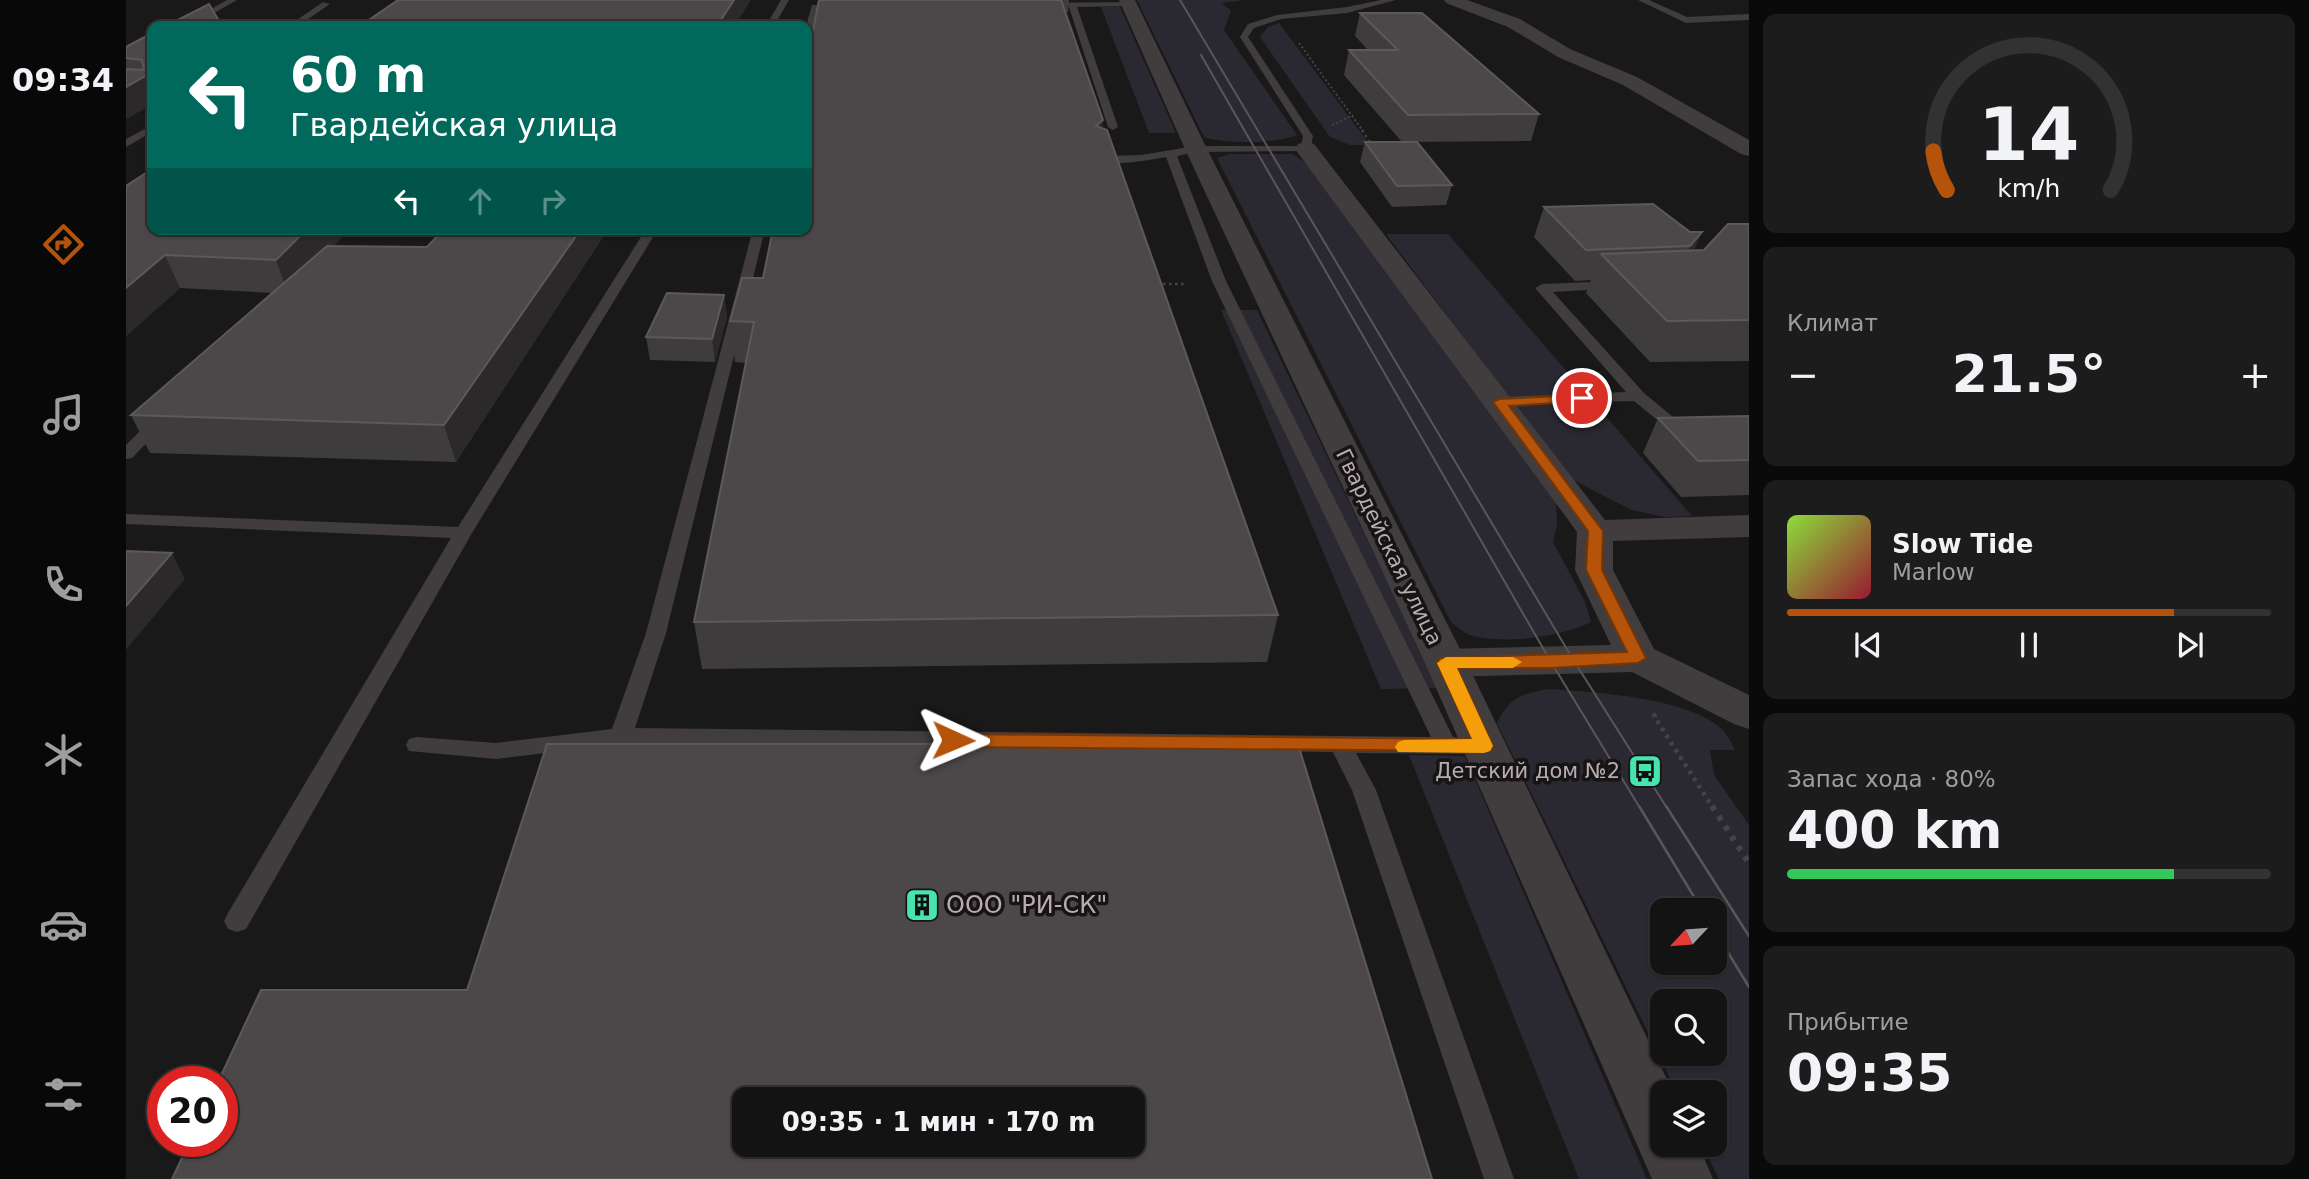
<!DOCTYPE html>
<html lang="ru">
<head>
<meta charset="utf-8">
<style>
	:root { --surface:#141313; --page:#1d1c1c; --text:#f1f3f6; --muted:#9d9ea0; --line:#333233; --accent:#b45309 }
	body { margin:0; font-family:"DejaVu Sans",sans-serif; background:var(--page); color:var(--text); height:100vh; display:flex; flex-direction:column; font-size:26px; white-space:nowrap }
	* { box-sizing:border-box; margin:0 }
	p { font-size:23px; color:var(--muted) }
	.icon { flex:none; width:38px; height:38px; fill:none; stroke:currentColor; stroke-width:2; stroke-linecap:round; stroke-linejoin:round }
	.map { position:relative; flex:1; overflow:hidden }
	.details { display:flex; flex-direction:column; gap:14px; padding:14px; background:#0b0a0a; width:560px }
	.details>* { flex:none }
	.guide { position:absolute; left:21px; top:21px; width:665px; height:214px; border-radius:14px; box-shadow:0 2px 5px #0004,0 0 0 2px var(--line); background:#00695c; color:#fff; overflow:hidden }
	.needle { width:46px; rotate:244deg }
	.buttons { position:absolute; left:1524px; top:898px; display:grid; gap:14px }
	.buttons a { display:grid; place-items:center; width:77px; height:77px; border-radius:14px; background:var(--surface); box-shadow:0 2px 5px #0004,0 0 0 2px var(--line); font-size:35px }
	.speed { position:absolute; left:21px; top:1066px; display:flex; gap:14px; font-size:35px; font-weight:700; text-align:center }
	.speed>* { display:grid; place-content:center; width:91px; height:91px; border-radius:50%; background:var(--surface); box-shadow:0 2px 5px #0004,0 0 0 2px var(--line); line-height:1 }
	.speed .limit { border:10px solid #d22; background:#fff; color:#111 }
	.pin { position:absolute; display:grid; place-items:center; width:60px; height:60px; color:#fff; margin:-30px; border:4px solid #fff; border-radius:50%; box-shadow:0 2px 7px #0007 }
	.me { position:absolute; width:77px; margin:-38px; rotate:91deg; stroke-linejoin:round; filter:drop-shadow(0 0 5px #0008) }
	.turn { display:flex; align-items:center; gap:24px; height:147px; padding:0 28px; font-size:32px }
	.turn .icon { width:91px; height:91px; stroke-width:2.5 }
	.turn b { display:block; font-size:49px; line-height:60px }
	.lanes { display:flex; align-items:center; height:66px; padding:0 28px; background:#0003; justify-content:center; gap:35px; direction:ltr }
	.lanes .off { opacity:.35 }
	.big { font-size:52px; font-weight:700; line-height:1.1 }
	.details .card { flex:1; display:flex; flex-direction:column; justify-content:center; gap:10px; min-width:0; padding:0 24px; border-radius:14px; background:var(--page) }
	.details .dial { align-items:center; gap:0 }
	.dial svg { height:182px; overflow:visible; fill:none; stroke:var(--line); stroke-width:7; stroke-linecap:round; text-anchor:middle }
	.dial text { fill:var(--text); stroke:none }
	.song { display:flex; align-items:center; gap:21px }
	.cover { width:84px; height:84px; border-radius:10px; background:linear-gradient(135deg,hsl(90 70% 55%),hsl(350 70% 35%)) }
	.played { height:7px; border-radius:4px; background:linear-gradient(90deg,var(--accent) 80%,var(--line) 80%) }
	.keys { display:flex; justify-content:space-around; direction:ltr }
	.heat { display:flex; justify-content:space-between; align-items:center; font-size:38px; direction:ltr }
	.charge { height:10px; border-radius:5px; background:linear-gradient(90deg,#34c759 80%,var(--line) 0) }
	.trip { position:absolute; left:606px; top:1087px; width:413px; height:70px; border-radius:14px; background:var(--surface); box-shadow:0 2px 5px #0004,0 0 0 2px var(--line); font-weight:700; line-height:70px; text-align:center }
	main { display:flex; flex:1; min-height:0 }
	.tab-bar { display:flex; flex-direction:column; width:126px; justify-content:space-around; align-items:center; background:#080808; color:var(--muted) }
	.tab-bar .icon { width:49px; height:49px }
	.tab-bar .selected { color:var(--accent) }
	.tab-bar b { font-size:32px; color:var(--text) }
	.map>svg:first-child { display:block }
	.green { fill:#2a2932; fill-rule:evenodd }
	.lines { fill:none; stroke-linecap:round; stroke-linejoin:round }
	.path-far3 { stroke:#484244; stroke-width:2; stroke-dasharray:2 2.5; stroke-linecap:butt }
	.path-far2 { stroke:#484244; stroke-width:2.5; stroke-dasharray:2.5 3.5; stroke-linecap:butt }
	.path-far1 { stroke:#484244; stroke-width:4.5; stroke-dasharray:3.5 5; stroke-linecap:butt }
	.path { stroke:#484244; stroke-width:6; stroke-dasharray:5 7; stroke-linecap:butt }
	.service { fill:#413c3d; fill-rule:evenodd }
	.minor { fill:#413c3d; fill-rule:evenodd }
	.tertiary { fill:#413c3d; fill-rule:evenodd }
	.tram-far1 { stroke:#5c5557; stroke-width:2 }
	.tram { stroke:#5c5557; stroke-width:2.5 }
	.wall { fill:#3f3c3d }
	.shaded-wall { fill:#2b2929 }
	.building { fill:#4c4849; stroke:#5d5859; stroke-width:2; fill-rule:evenodd }
	.route { fill:#b45309; stroke:#753606; stroke-width:2 }
	.slow { fill:#f59e0b }
	.labels { text-anchor:middle; stroke-width:7; stroke-linejoin:round; paint-order:stroke }
	.street-label { font-size:21px; fill:#b9acb0; stroke:#161414 }
	.poi-label { font-size:21px; fill:#b9acb0; stroke:#161414; text-anchor:end }
	.near-poi-label { font-size:24px; fill:#b9acb0; stroke:#161414; text-anchor:start }
</style>
</head>
<body>
<main>
<nav class="tab-bar">
<b>09:34</b>
<svg class="icon selected" aria-label="directions" viewBox="0 0 24 24"><path d="M12 3l9 9-9 9-9-9zM9 14v-3h6M13 9l2 2-2 2"/></svg>
<svg class="icon" aria-label="music" viewBox="0 0 24 24"><path d="M9 18V5l10-2v13"/><circle cx="6" cy="18" r="3"/><circle cx="16" cy="16" r="3"/></svg>
<svg class="icon" aria-label="phone" viewBox="0 0 24 24"><path d="M5 4h4l2 5-3 2q2 4 5 5l2-3 5 2v4C11 20 4 13 5 4z"/></svg>
<svg class="icon" aria-label="climate" viewBox="0 0 24 24"><path d="M12 3v18M4 7l16 10M4 17L20 7"/></svg>
<svg class="icon" aria-label="car" viewBox="0 0 24 24"><path d="M5 17H2v-5l4-1 3-4h7l3 4 3 1v5h-3M9 17h6M6 11h13"/><circle cx="7" cy="17" r="2"/><circle cx="17" cy="17" r="2"/></svg>
<svg class="icon" aria-label="filters" viewBox="0 0 24 24"><path d="M4 7h16M4 17h16"/><circle cx="9" cy="7" r="2"/><circle cx="15" cy="17" r="2"/></svg>
</nav>
<div class="map">
<svg width="1623" height="1179" viewBox="0 0 1623 1179">
	<rect width="100%" height="100%" fill="#1a1919"/>
	<!-- green -->
	<path class="green" d="M 1011,0 L 1119,0 L 1096,3 L 1105,11 L 1098,30 L 1171,135 C 1149,144 1100,144 1078,137 Z
		M 975,7 L 994,7 L 1050,133 L 1023,133 Z
		M 1153,23 L 1244,145 L 1224,145 L 1204,137 L 1134,37 L 1142,27 Z
		M 1104,154 L 1167,154 L 1178,162 L 1235,230 L 1430,499 L 1431,525 L 1427,542 L 1459,602 L 1465,622 C 1436,637 1375,645 1344,635 C 1337,633 1331,626 1325,622 L 1091,158 Z
		M 1260,234 L 1322,234 L 1566,516 L 1538,517 L 1506,510 L 1443,478 Z
		M 1095,310 L 1131,310 L 1312,688 L 1255,689 Z
		M 1421,689 C 1468,692 1564,697 1598,731 C 1602,736 1606,744 1609,750 L 1584,750 L 1588,775 L 1623,825 L 1623,1179 L 1593,1179 L 1576,1145 L 1589,1144 L 1589,1092 L 1551,1092 L 1371,723 C 1384,697 1394,695 1421,689 ZM 1536,910 L 1589,910 L 1589,962 L 1536,962 ZM 1536,1001 L 1589,1001 L 1589,1054 L 1536,1054 Z
		M 1283,755 L 1339,756 L 1521,1179 L 1453,1179 Z"/>
	<g class="lines">
		<!-- path-far3 -->
		<path class="path-far3" d="M 1173,43 L 1237,131
			M 1206,125 L 1227,115"/>
		<!-- path-far2 -->
		<path class="path-far2" d="M 1236,130 L 1247,147
			M 1031,284 L 1061,284"/>
		<!-- path-far1 -->
		<path class="path-far1" d="M 1530,714 L 1528,716 L 1587,808"/>
		<!-- path -->
		<path class="path" d="M 1586,806 L 1623,863"/>
		<!-- service -->
		<path class="service" d="M 101,0 L 111,0 L 65,26 L 55,26 Z
			M 655,0 L 663,0 L 648,26 L 640,26 Z
			M 1255,0 L 1270,0 L 1221,13 L 1155,19 L 1128,28 L 1122,37 L 1187,136 L 1184,151 L 1070,152 L 1051,156 L 1100,281 L 1327,737 L 1366,740 L 1369,746 L 1366,752 L 1358,754 L 1230,753 L 1250,790 L 1388,1179 L 1358,1179 L 1226,790 L 1207,752 L 495,744 L 370,759 L 283,751 L 280,745 L 283,739 L 291,737 L 370,743 L 486,729 L 520,633 L 627,229 L 639,229 L 540,633 L 509,728 L 1305,737 L 1086,281 L 1040,157 C 1024,160 983,168 970,159 L 976,156 L 1015,155 L 1070,146 L 1175,146 L 1177,136 L 1114,37 L 1122,24 L 1151,15 L 1221,7 Z
			M 1512,0 L 1523,0 L 1561,17 L 1623,14 L 1623,20 L 1560,23 Z
			M 197,2 L 204,4 L 172,26 L 162,26 Z
			M 1004,2 L 1007,6 L 951,7 L 992,127 L 987,130 L 982,127 L 943,7 L 917,7 L 913,5 L 917,3 Z
			M 686,5 L 716,5 L 720,7 L 716,9 L 693,9 L 685,40 L 681,43 L 680,26 Z
			M 26,125 L 26,132 L 0,147 L 0,139 Z
			M 520,229 L 532,229 L 346,533 L 120,929 L 111,932 L 102,929 L 98,921 L 102,913 L 325,538 L 0,524 L 0,514 L 332,527 Z
			M 1489,281 L 1494,282 L 1494,288 L 1427,292 L 1518,393 L 1564,431 L 1566,434 L 1564,437 L 1552,437 L 1508,401 L 1367,405 L 1365,402 L 1367,399 L 1373,397 L 1500,392 L 1409,288 L 1416,284 Z
			M 34,415 L 42,420 L 40,423 L 6,458 L 0,459 L 0,445 L 28,417 Z"/>
		<!-- minor -->
		<path class="minor" d="M 1318,0 L 1341,0 L 1394,19 L 1444,49 L 1511,77 L 1623,140 L 1623,156 L 1615,154 L 1497,85 L 1432,57 L 1382,27 L 1320,3 Z
			M 1180,142 L 1188,144 L 1479,520 L 1623,515 L 1623,537 L 1487,541 L 1487,570 L 1528,649 L 1623,695 L 1623,729 L 1608,724 L 1506,672 L 1320,677 L 1305,673 L 1299,663 L 1305,653 L 1320,649 L 1485,645 L 1449,570 L 1451,532 L 1169,149 L 1172,144 Z"/>
		<!-- tertiary -->
		<path class="tertiary" d="M 993,0 L 1009,0 L 1081,149 L 1341,663 L 1547,1092 L 1536,1092 L 1536,1144 L 1572,1144 L 1587,1179 L 1526,1179 L 1299,663 L 1059,149 Z"/>
		<!-- tram-far1 -->
		<path class="tram-far1" d="M 1054,0 L 1448,661 L 1541,808
			M 1075,55 L 1425,662 L 1514,808"/>
		<!-- tram -->
		<path class="tram" d="M 1513,806 L 1576,910
			M 1540,806 L 1623,936
			M 1589,931 L 1623,987"/>
	</g>
	<!-- wall -->
	<path class="wall" d="M 693,0 L 943,0 L 942,12 L 939,12 L 977,128 L 1152,615 L 1141,662 L 576,669 L 568,622 L 620,363 L 609,362 L 604,321 L 637,278 Z
		M 1234,13 L 1413,114 L 1405,141 L 1276,142 L 1218,75 L 1223,50 L 1242,50 L 1229,36 Z
		M 26,33 L 26,104 L 0,119 L 0,47 Z
		M 1239,142 L 1326,185 L 1320,205 L 1266,207 L 1234,162 Z
		M 0,186 L 208,246 L 301,247 L 318,229 L 482,229 L 330,462 L 24,453 L 5,415 L 147,293 L 54,288 L 0,336 Z
		M 1527,204 L 1569,250 L 1578,250 L 1623,224 L 1623,361 L 1524,362 L 1460,293 L 1465,280 L 1449,281 L 1408,237 L 1418,207 Z
		M 598,295 L 601,317 L 589,362 L 524,360 L 520,337 Z
		M 1623,416 L 1623,495 L 1555,497 L 1517,453 L 1532,418 Z"/>
	<!-- shaded-wall -->
	<path class="shaded-wall" d="M 608,0 L 625,0 L 609,26 L 591,26 Z
		M 26,72 L 26,104 L 0,119 L 0,87 Z
		M 977,120 L 974,154 L 970,126 Z
		M 181,229 L 224,229 L 162,293 L 150,260 Z
		M 455,229 L 482,229 L 330,462 L 318,425 Z
		M 1576,232 L 1563,262 L 1551,276 L 1564,246 Z
		M 39,255 L 54,288 L 0,336 L 0,288 Z
		M 598,295 L 601,317 L 589,362 L 586,339 Z
		M 46,553 L 59,579 L 0,650 L 0,606 Z"/>
	<!-- building -->
	<path class="building" d="M 272,0 L 608,0 L 591,26 L 240,26 L 246,23 L 240,22 Z
		M 693,0 L 935,0 L 977,120 L 970,126 L 981,130 L 1152,615 L 568,622 L 628,322 L 604,321 L 616,278 L 637,278 L 647,229 L 681,229 L 681,61 Z
		M 83,4 L 96,26 L 40,26 Z
		M 1234,13 L 1296,13 L 1413,114 L 1282,115 L 1223,50 L 1272,50 Z
		M 26,33 L 26,72 L 0,87 L 0,69 L 18,70 L 16,60 L 0,58 L 0,47 Z
		M 1239,142 L 1291,142 L 1326,185 L 1271,186 Z
		M 26,169 L 26,229 L 181,229 L 150,260 L 39,255 L 0,288 L 0,186 Z
		M 1527,204 L 1564,232 L 1576,232 L 1564,246 L 1460,250 L 1418,207 Z
		M 1602,224 L 1623,224 L 1623,320 L 1541,321 L 1475,254 L 1578,250 Z
		M 318,229 L 455,229 L 318,425 L 5,415 L 201,246 L 301,247 Z
		M 541,293 L 598,295 L 586,339 L 520,337 Z
		M 1623,416 L 1623,460 L 1572,461 L 1532,418 Z
		M 0,551 L 46,553 L 0,606 Z
		M 421,744 L 1172,744 L 1306,1179 L 46,1179 L 64,1141 L 96,1141 L 96,1082 L 92,1082 L 135,990 L 341,990 ZM 618,1099 L 1006,1099 L 1006,1144 L 618,1144 Z"/>
	<!-- route -->
	<path class="route" d="M 1456,395 L 1461,396 L 1461,401 L 1383,406 L 1477,531 L 1476,570 L 1520,658 L 1512,663 L 1425,668 L 1331,668 L 1367,746 L 1364,751 L 827,747 L 820,745 L 818,740 L 820,736 L 827,734 L 1346,739 L 1311,663 L 1314,658 L 1501,652 L 1460,570 L 1462,531 L 1367,402 L 1373,399 Z"/>
	<!-- slow -->
	<path class="slow" d="M 1320,657 L 1387,657 L 1396,662 L 1387,668 L 1331,668 L 1367,746 L 1364,751 L 1358,753 L 1272,752 L 1269,747 L 1272,742 L 1278,740 L 1346,739 L 1311,663 Z"/>
	<!-- icons -->
	<defs>
		<g id="bus-square" transform="scale(1.75)"><rect x="-9" y="-9" width="18" height="18" rx="4" fill="#46e5b0" stroke="#161414"/><path d="M-5-6H5V4H4V6H2V4H-2V6H-4V4H-5ZM-3.5-4V0h7V-4ZM-3.5 1.2v1.5H-2V1.2ZM2 1.2v1.5H3.5V1.2Z" fill="#111"/></g>
		<g id="building-square" transform="scale(1.75)"><rect x="-9" y="-9" width="18" height="18" rx="4" fill="#46e5b0" stroke="#161414"/><path d="M-4-6H4V6H1V3H-1V6H-4ZM-2.5-4.3h1.7v1.8h-1.7ZM.8-4.3h1.7v1.8H.8ZM-2.5-1h1.7V.8h-1.7ZM.8-1h1.7V.8H.8Z" fill="#111"/></g>
	</defs>
	<g fill-rule="evenodd">
		<use href="#bus-square" x="1519" y="771"/>
		<use href="#building-square" x="796" y="905"/>
	</g>
	<g class="labels">
		<!-- street labels -->
		<g class="street-label">
			<text transform="translate(1263 547) rotate(64)" y="7">Гвардейская улица</text>
		</g>
		<!-- poi labels -->
		<g class="poi-label">
			<text x="1494" y="778">Детский дом №2</text>
		</g>
		<!-- near-poi labels -->
		<g class="near-poi-label">
			<text x="820" y="913">ООО "РИ-СК"</text>
		</g>
	</g>
</svg>
<div class="buttons">
<a><svg class="needle" viewBox="-14 -14 28 28"><path d="M0-13l5 13h-10z" fill="#e53935"/><path d="M0 13l5-13h-10z" fill="#9d9ea0"/></svg></a>
<a><svg class="icon" aria-label="search" viewBox="0 0 24 24"><circle cx="10" cy="10" r="6"/><path d="M15 15l6 6"/></svg></a>
<a><svg class="icon" aria-label="layers" viewBox="0 0 24 24"><path d="M12 4l9 5-9 5-9-5zM3 14l9 5 9-5"/></svg></a>
</div>
<div class="speed"><div class="limit">20</div></div>
<div class="pin" style="left:1456px;top:398px;background:#d93025"><svg class="icon" aria-label="arrive" viewBox="0 0 24 24"><path d="M6 21V4h12l-3 4 3 4H6"/></svg></div>
<svg class="me" style="left:827px;top:740px" viewBox="-20 -20 40 40"><path d="M0-17L14 15 0 8-14 15z" fill="#b45309" stroke="#fff" stroke-width="4"/></svg>
<div class="trip">09:35 · 1 мин · 170 m</div>
<div class="guide">
<div class="turn"><svg class="icon" aria-label="left" viewBox="0 0 24 24"><path d="M17 20v-9H6M10 6l-5 5 5 5"/></svg><div><b>60 m</b>Гвардейская улица</div></div>
<div class="lanes"><svg class="icon" aria-label="left" viewBox="0 0 24 24"><path d="M17 20v-9H6M10 6l-5 5 5 5"/></svg><svg class="icon off" aria-label="ahead" viewBox="0 0 24 24"><path d="M12 20V5M6 11l6-6 6 6"/></svg><svg class="icon off" aria-label="right" viewBox="0 0 24 24"><path d="M7 20v-9h11M14 6l5 5-5 5"/></svg></div>
</div>
</div>
<section class="details">
<div class="card dial"><svg viewBox="0 0 100 80">
<path d="M14 69A42 42 0 1 1 86 69"/>
<path d="M14 69A42 42 0 0 1 8 52" stroke="#b45309"/>
<text x="50" y="56" font-size="32" font-weight="700">14</text>
<text x="50" y="72" font-size="11">km/h</text>
</svg></div>
<div class="card"><p>Климат</p>
<div class="heat"><a>−</a><b class="big">21.5°</b><a>+</a></div>
</div>
<div class="card">
<div class="song"><i class="cover"></i><div><b>Slow Tide</b><p>Marlow</p></div></div>
<div class="played"></div>
<div class="keys"><svg class="icon" aria-label="previous" viewBox="0 0 24 24"><path d="M18 5L8 12l10 7zM5 5v14"/></svg><svg class="icon" aria-label="pause" viewBox="0 0 24 24"><path d="M8 5v14M16 5v14"/></svg><svg class="icon" aria-label="next" viewBox="0 0 24 24"><path d="M6 5l10 7-10 7zM19 5v14"/></svg></div>
</div>
<div class="card"><p>Запас хода · 80%</p><b class="big">400 km</b><div class="charge"></div></div>
<div class="card"><p>Прибытие</p><b class="big">09:35</b></div>
</section>
</main>
</body>
</html>
